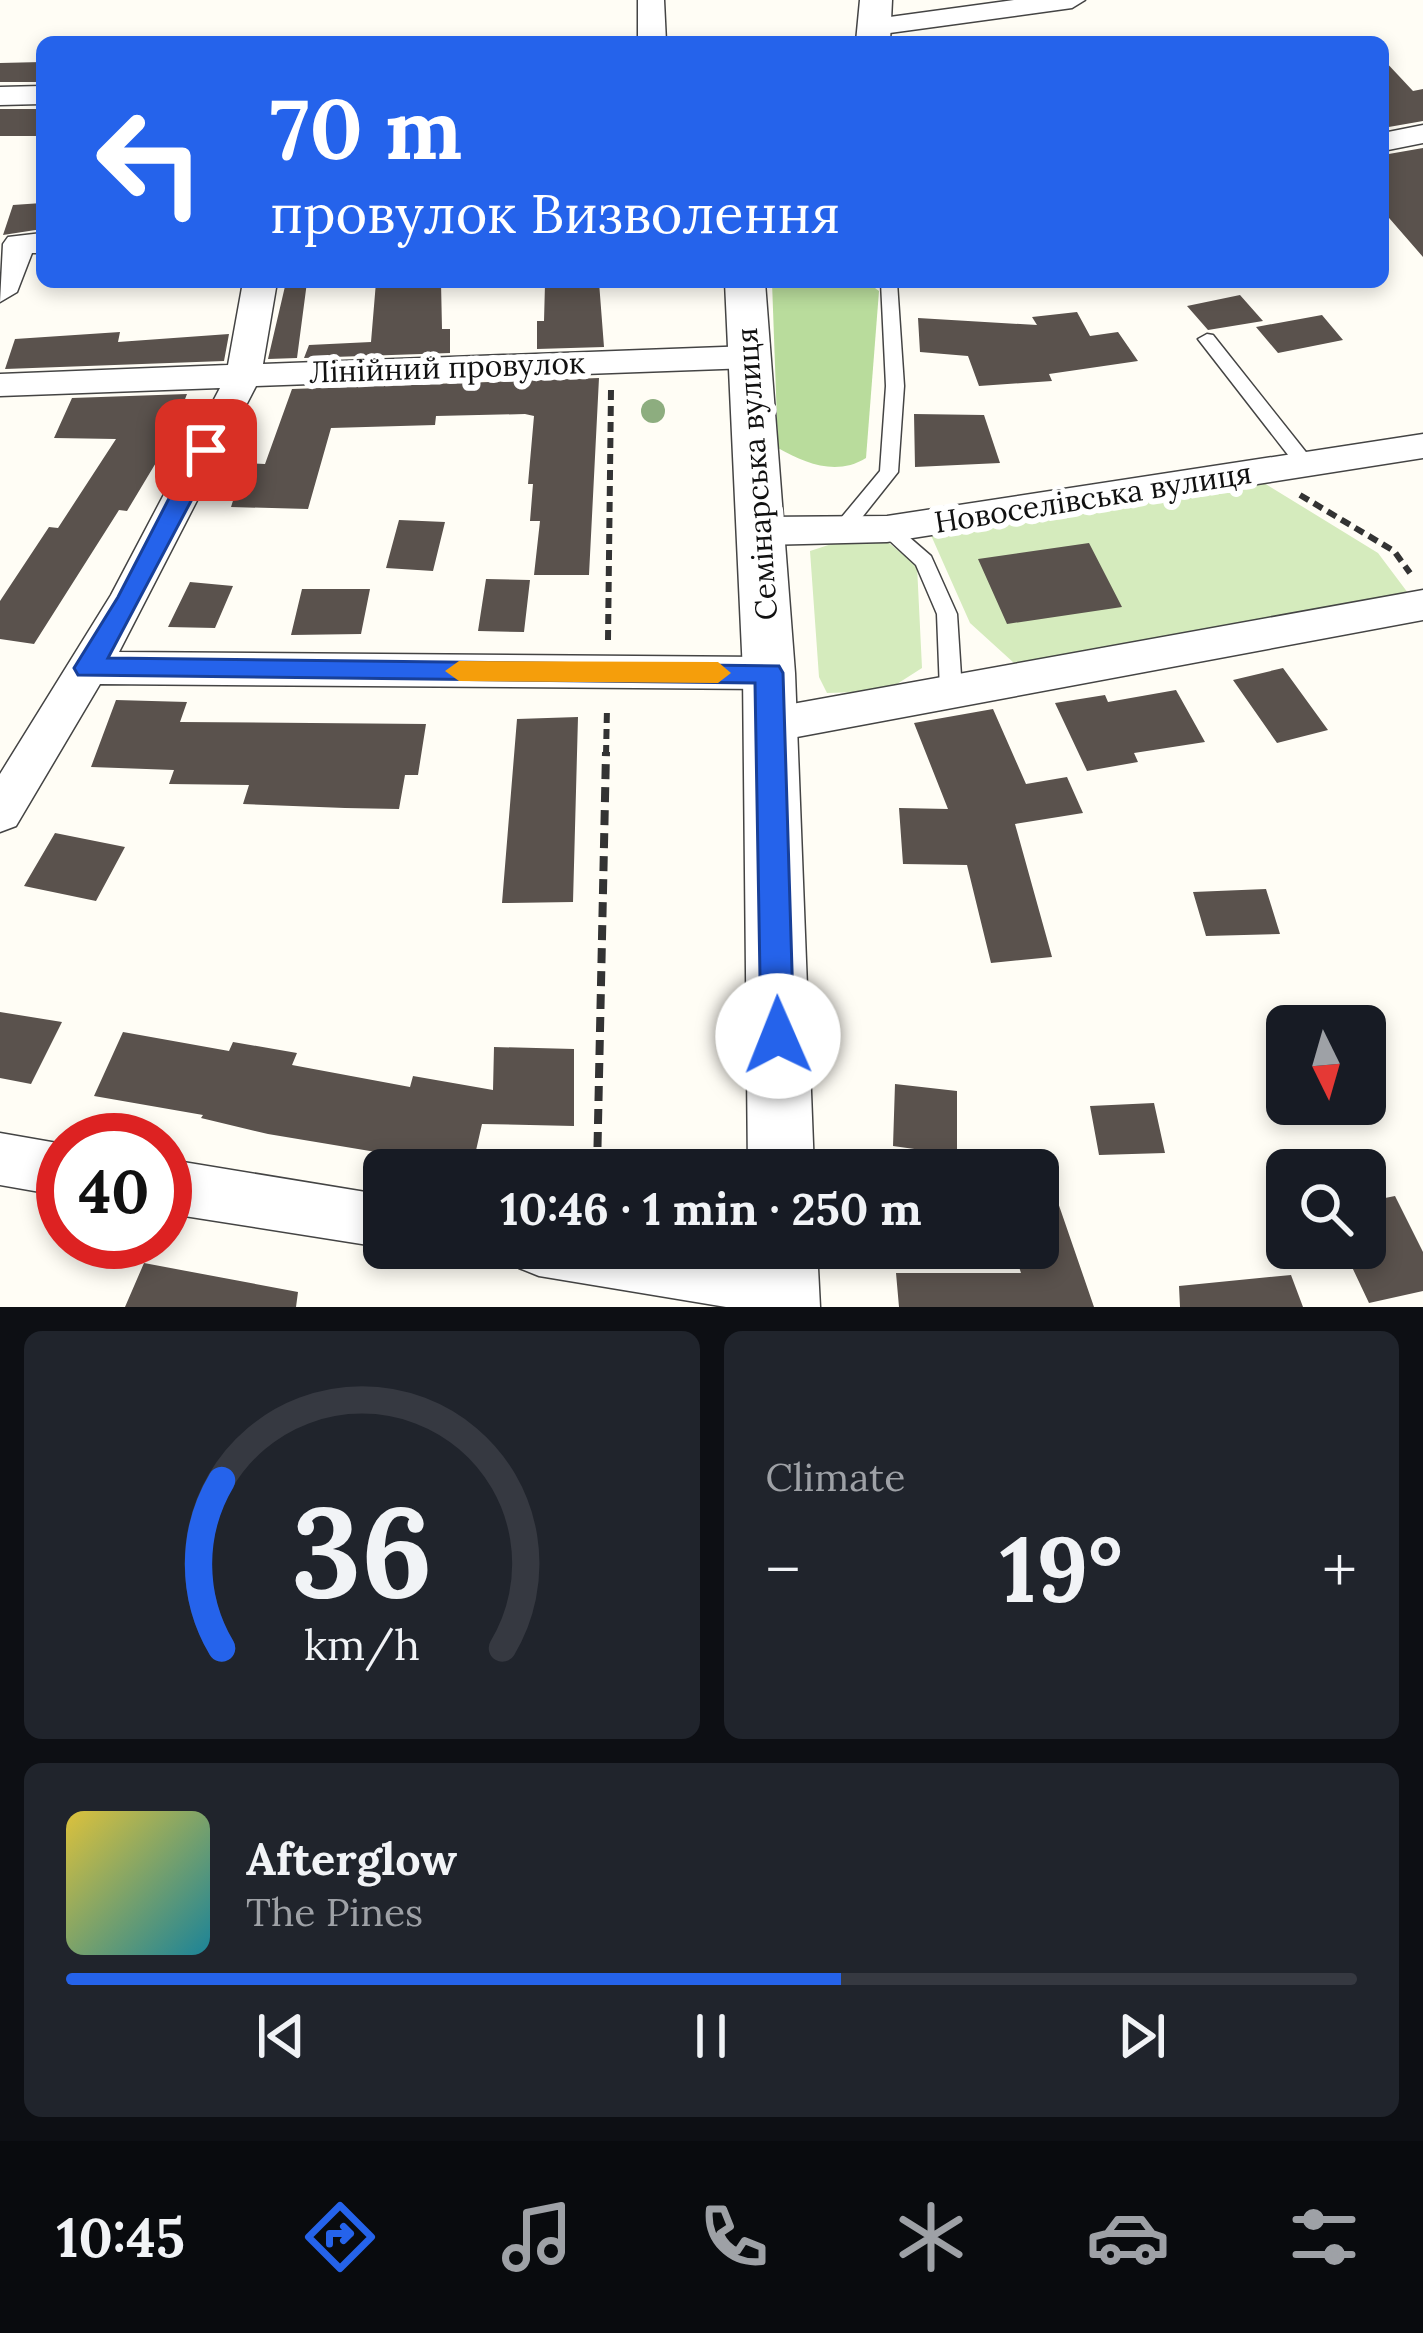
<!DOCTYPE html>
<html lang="en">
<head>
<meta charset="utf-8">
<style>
	:root { --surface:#171b24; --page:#20242c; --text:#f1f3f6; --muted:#9ea1a6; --line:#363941; --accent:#2563eb }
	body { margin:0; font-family:Lora,serif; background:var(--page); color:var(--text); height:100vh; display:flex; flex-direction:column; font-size:45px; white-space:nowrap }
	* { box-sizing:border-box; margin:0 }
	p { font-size:39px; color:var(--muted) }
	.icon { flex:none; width:66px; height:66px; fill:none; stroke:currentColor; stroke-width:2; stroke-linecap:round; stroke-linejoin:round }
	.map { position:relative; height:1307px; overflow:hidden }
	.panel { display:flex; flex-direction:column; gap:24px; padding:24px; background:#0d0f14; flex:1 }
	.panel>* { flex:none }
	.guide { position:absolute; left:36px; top:36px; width:1353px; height:252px; border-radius:18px; box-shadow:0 6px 18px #0003; background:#2563eb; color:#fff; overflow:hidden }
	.needle { width:78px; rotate:175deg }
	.fabs { position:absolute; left:1266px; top:1005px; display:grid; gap:24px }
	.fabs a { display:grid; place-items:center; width:120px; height:120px; border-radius:18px; background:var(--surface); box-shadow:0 6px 18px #0003; font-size:60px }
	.speed { position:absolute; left:36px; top:1113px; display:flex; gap:24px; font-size:60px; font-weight:700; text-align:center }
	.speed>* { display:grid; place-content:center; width:156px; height:156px; border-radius:50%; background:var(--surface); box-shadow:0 6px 18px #0003; line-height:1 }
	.speed .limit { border:18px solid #d22; background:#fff; color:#111 }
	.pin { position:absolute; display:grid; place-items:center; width:102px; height:102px; color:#fff; margin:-51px; border-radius:24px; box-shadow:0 6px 18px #0006 }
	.me { position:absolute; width:132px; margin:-66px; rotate:359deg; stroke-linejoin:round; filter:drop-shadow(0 0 9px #0008) }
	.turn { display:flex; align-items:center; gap:42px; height:252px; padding:0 36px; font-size:54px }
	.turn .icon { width:156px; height:156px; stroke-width:2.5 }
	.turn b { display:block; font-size:84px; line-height:102px }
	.big { font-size:90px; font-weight:700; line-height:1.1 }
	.panel .widget { flex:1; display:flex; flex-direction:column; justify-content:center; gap:18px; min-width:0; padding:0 42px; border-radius:18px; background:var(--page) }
	.panel .dial { align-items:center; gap:0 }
	.dial svg { height:312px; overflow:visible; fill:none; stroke:var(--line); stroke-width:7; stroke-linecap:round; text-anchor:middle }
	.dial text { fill:var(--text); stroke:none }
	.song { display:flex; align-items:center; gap:36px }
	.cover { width:144px; height:144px; border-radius:18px; background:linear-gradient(135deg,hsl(50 70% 55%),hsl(190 70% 35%)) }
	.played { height:12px; border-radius:6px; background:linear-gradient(90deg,var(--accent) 60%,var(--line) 60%) }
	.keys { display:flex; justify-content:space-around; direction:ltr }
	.heat { display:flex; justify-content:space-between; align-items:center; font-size:66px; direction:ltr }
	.panel .tiles { flex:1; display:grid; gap:24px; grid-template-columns:1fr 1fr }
	.widget:last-child { grid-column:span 2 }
	.trip { position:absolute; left:363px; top:1149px; width:696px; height:120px; border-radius:18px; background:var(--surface); box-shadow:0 6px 18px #0003; font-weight:700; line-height:120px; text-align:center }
	.menu { display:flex; height:192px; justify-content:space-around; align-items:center; background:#090b0e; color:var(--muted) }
	.menu .icon { width:84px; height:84px }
	.menu .active { color:var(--accent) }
	.menu b { font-size:54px; color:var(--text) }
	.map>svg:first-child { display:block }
	.green { fill:#d5ebbd }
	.forest { fill:#b9dc9c }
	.building { fill:#5a524d }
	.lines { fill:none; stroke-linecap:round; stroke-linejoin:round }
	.service-casing { stroke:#444; stroke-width:3 }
	.minor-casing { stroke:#444; stroke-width:3 }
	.tertiary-casing { stroke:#444; stroke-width:3 }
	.path-far1 { stroke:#333; stroke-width:6; stroke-dasharray:10 6; stroke-linecap:butt }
	.path { stroke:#333; stroke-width:8; stroke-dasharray:15 8; stroke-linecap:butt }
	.service { fill:#fff; fill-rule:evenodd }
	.minor { fill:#fff; fill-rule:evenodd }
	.tertiary { fill:#fff; fill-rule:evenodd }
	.tree { fill:#8dad7f }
	.route { fill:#2563eb; stroke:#184099; stroke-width:3 }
	.slow { fill:#f59e0b }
	.labels { text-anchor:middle; stroke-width:12; stroke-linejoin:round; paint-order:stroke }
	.street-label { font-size:30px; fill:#111; stroke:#fff }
</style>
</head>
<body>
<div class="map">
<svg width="1423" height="1307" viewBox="0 0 1423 1307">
	<rect width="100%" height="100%" fill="#fffdf5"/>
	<!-- green -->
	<path class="green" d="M 1264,483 L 1378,553 L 1411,597 L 1014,663 L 970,623 L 930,533 Z
		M 884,539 L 917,566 L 922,668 L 886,691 L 827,693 L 819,677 L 810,551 L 844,540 Z"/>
	<!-- forest -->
	<path class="forest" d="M 772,282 L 867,282 L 879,291 L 866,458 C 837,476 806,464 778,448 Z"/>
	<!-- building -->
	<path class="building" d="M 1383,59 L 1413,91 L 1423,89 L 1423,121 L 1383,128 Z
		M 42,62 L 42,82 L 0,82 L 0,63 Z
		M 0,109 L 42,109 L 42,136 L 0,136 Z
		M 1423,148 L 1423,257 L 1383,211 L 1383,155 Z
		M 42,203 L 42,229 L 3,235 L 13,205 Z
		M 286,282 L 307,282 L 297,358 L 268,359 Z
		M 376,282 L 441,282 L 442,329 L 450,329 L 450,353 L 304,358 L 309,345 L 371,342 Z
		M 599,282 L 604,347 L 537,349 L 537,321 L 544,321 L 545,284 Z
		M 1240,295 L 1263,321 L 1208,330 L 1187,306 Z
		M 1077,312 L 1090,336 L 1118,332 L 1138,361 L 1049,374 L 1052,381 L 979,386 L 968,356 L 920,352 L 918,318 L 1037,325 L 1032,317 Z
		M 1322,315 L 1343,340 L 1278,353 L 1256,327 Z
		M 120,332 L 118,342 L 229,334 L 224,361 L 5,369 L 15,339 Z
		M 599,378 L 589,575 L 534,575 L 540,521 L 530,521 L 533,484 L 528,484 L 534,416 L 525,414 L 436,416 L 435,425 L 331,428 L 308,509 L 231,507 L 245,463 L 265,464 L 292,389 Z
		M 187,394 L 169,441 L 127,511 L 119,510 L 34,644 L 0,639 L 0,601 L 49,527 L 58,528 L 116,439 L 54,438 L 72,398 Z
		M 914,414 L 984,415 L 1000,463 L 915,467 Z
		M 399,520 L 445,522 L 433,571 L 386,568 Z
		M 1089,543 L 1122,607 L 1007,624 L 978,559 Z
		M 486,579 L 530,580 L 524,632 L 478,631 Z
		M 190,582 L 233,586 L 215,628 L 168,627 Z
		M 302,589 L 370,589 L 361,634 L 291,635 Z
		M 1283,668 L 1328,730 L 1277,743 L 1233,680 Z
		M 1176,690 L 1205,742 L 1134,753 L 1138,762 L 1087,771 L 1055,703 L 1105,695 L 1108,702 Z
		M 116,700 L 187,702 L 180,722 L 426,724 L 418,775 L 405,775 L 399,809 L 345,808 L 243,804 L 249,785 L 169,784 L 174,770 L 91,767 Z
		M 993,709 L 1026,784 L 1067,777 L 1083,813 L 1015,824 L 1052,957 L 991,963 L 967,865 L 903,864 L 899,808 L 948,809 L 914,723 Z
		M 578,717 L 573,902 L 502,903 L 517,719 Z
		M 55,833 L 125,847 L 96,901 L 24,886 Z
		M 1266,889 L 1280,934 L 1206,936 L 1193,892 Z
		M 0,1012 L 62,1022 L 31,1084 L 0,1078 Z
		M 123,1032 L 229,1051 L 233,1042 L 297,1053 L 292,1065 L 410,1087 L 413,1076 L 493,1090 L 494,1047 L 574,1049 L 574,1126 L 482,1124 L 472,1168 L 268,1134 L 201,1118 L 203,1115 L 94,1096 Z
		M 895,1084 L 957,1091 L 957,1155 L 893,1146 Z
		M 1154,1103 L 1165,1153 L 1099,1155 L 1090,1106 Z
		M 1043,1159 L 1094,1307 L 899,1307 L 896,1273 L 1021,1273 L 1013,1248 L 1038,1248 L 1038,1160 Z
		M 1395,1196 L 1423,1252 L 1423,1291 L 1369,1303 L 1343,1248 L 1365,1248 L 1365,1202 Z
		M 144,1263 L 298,1292 L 296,1307 L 125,1307 Z
		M 1291,1275 L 1303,1307 L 1180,1307 L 1179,1286 Z"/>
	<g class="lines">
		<!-- service casing -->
		<g class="service-casing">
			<path id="service" d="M 881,282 L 897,282 L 904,386 L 898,472 L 848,535 L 841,537 L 831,530 L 880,471 L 886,386 Z
				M 1207,334 L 1213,335 L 1313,461 L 1315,465 L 1313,469 L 1299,469 L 1198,339 Z
				M 887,522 L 894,524 L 931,556 L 957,614 L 962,691 L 959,697 L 943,697 L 940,691 L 937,614 L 916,565 L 877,529 Z"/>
		</g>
		<!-- minor casing -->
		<g class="minor-casing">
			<path id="minor" d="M 638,0 L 664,0 L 666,42 L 638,42 Z
				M 1014,0 L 1085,0 L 1072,8 L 875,35 L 862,27 L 875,19 Z
				M 42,86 L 42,104 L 0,105 L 0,87 Z
				M 1423,125 L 1423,143 L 1383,151 L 1383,133 Z
				M 42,233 L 42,253 L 32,253 L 17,292 L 0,302 L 3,244 L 8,237 Z
				M 243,282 L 277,282 L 263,364 L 750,346 L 762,349 L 767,357 L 762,365 L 750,368 L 256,386 L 119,652 L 769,657 L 784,662 L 790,673 L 784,684 L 769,689 L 100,684 L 16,826 L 0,832 L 0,774 L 111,595 L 220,388 L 0,396 L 0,374 L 228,365 Z
				M 1423,434 L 1423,458 L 887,542 L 762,545 L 748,541 L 742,531 L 748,521 L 762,517 L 887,516 Z
				M 1423,590 L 1423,620 L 770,742 L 755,737 L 748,725 L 755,713 L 770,708 Z
				M 0,1133 L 63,1144 L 63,1196 L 0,1185 Z
				M 165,1159 L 384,1195 L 387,1248 L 165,1213 Z
				M 511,1248 C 601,1248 721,1233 804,1268 L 813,1288 L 805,1307 L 726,1307 L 539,1276 L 519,1268 Z"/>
		</g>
		<!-- tertiary casing -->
		<g class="tertiary-casing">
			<path id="tertiary" d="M 860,0 L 892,0 L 890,42 L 856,42 Z
				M 725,282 L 765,282 L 795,673 L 814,1170 L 748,1170 L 743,673 Z
				M 749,1248 L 817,1248 L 820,1307 L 750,1307 Z"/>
		</g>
		<!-- path-far1 -->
		<path class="path-far1" d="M 1300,495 L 1394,551 L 1410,573
			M 608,640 L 611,390
			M 606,755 L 607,708"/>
		<!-- path -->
		<path class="path" d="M 597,1170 L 606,752"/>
		<!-- service -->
		<use href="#service" class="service"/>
		<!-- minor -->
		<use href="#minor" class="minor"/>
		<!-- tertiary -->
		<use href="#tertiary" class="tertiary"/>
	</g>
	<!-- trees -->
	<circle class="tree" cx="653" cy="411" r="12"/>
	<!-- route -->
	<path class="route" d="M 206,442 L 218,450 L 108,658 L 779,666 L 783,673 L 794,1036 L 789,1047 L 778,1052 L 766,1047 L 761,1036 L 755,683 L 78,675 L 74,668 L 118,597 L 194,450 Z"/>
	<!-- slow -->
	<path class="slow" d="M 459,661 L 718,662 L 731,673 L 718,683 L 459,681 L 445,671 Z"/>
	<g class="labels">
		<!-- street labels -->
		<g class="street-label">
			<text transform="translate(447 368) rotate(-2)" y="10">Лінійний провулок</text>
			<text transform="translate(757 474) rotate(-94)" y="10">Семінарська вулиця</text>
			<text transform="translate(1093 498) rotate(-9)" y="10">Новоселівська вулиця</text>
		</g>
	</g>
</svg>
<div class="fabs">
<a><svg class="needle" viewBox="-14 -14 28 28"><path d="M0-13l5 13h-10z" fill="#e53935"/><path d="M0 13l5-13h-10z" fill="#9ea1a6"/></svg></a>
<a><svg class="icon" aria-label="search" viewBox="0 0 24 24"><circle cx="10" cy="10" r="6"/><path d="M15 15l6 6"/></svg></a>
</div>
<div class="speed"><div class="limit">40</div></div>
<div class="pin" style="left:206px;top:450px;background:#d93025"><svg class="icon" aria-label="arrive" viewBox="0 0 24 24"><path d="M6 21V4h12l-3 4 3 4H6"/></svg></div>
<svg class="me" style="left:778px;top:1036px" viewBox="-20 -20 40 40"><circle r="19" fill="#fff"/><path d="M0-13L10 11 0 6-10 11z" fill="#2563eb"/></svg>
<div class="trip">10:46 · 1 min · 250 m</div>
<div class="guide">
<div class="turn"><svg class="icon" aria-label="left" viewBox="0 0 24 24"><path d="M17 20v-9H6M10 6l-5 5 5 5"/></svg><div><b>70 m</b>провулок Визволення</div></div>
</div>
</div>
<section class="panel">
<div class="tiles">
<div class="widget dial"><svg viewBox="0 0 100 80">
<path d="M14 69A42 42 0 1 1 86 69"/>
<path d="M14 69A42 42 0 0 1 14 26" stroke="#2563eb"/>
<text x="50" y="56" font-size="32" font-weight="700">36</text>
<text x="50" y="72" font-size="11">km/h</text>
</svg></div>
<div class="widget"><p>Climate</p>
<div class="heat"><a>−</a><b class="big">19°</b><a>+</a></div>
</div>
<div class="widget">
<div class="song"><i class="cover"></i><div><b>Afterglow</b><p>The Pines</p></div></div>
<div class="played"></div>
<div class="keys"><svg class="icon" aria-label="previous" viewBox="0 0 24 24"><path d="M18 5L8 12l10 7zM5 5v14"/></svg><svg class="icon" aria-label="pause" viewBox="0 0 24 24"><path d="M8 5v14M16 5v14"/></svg><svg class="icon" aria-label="next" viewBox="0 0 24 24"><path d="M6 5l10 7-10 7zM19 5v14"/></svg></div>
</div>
</div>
</section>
<nav class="menu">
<b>10:45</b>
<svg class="icon active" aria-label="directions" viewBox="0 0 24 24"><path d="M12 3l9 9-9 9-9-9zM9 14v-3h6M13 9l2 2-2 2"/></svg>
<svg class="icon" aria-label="music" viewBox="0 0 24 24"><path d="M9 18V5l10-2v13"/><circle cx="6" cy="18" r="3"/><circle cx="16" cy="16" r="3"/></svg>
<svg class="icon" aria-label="phone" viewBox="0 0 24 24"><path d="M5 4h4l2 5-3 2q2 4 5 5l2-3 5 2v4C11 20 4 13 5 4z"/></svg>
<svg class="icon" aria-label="climate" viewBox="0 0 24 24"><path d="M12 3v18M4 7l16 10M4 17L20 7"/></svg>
<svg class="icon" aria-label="car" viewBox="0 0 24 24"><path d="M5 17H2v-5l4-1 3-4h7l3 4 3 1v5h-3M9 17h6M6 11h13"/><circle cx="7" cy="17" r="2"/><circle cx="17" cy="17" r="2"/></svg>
<svg class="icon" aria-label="filters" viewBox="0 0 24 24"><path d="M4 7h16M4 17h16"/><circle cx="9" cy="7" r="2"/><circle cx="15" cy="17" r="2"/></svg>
</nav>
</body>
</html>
